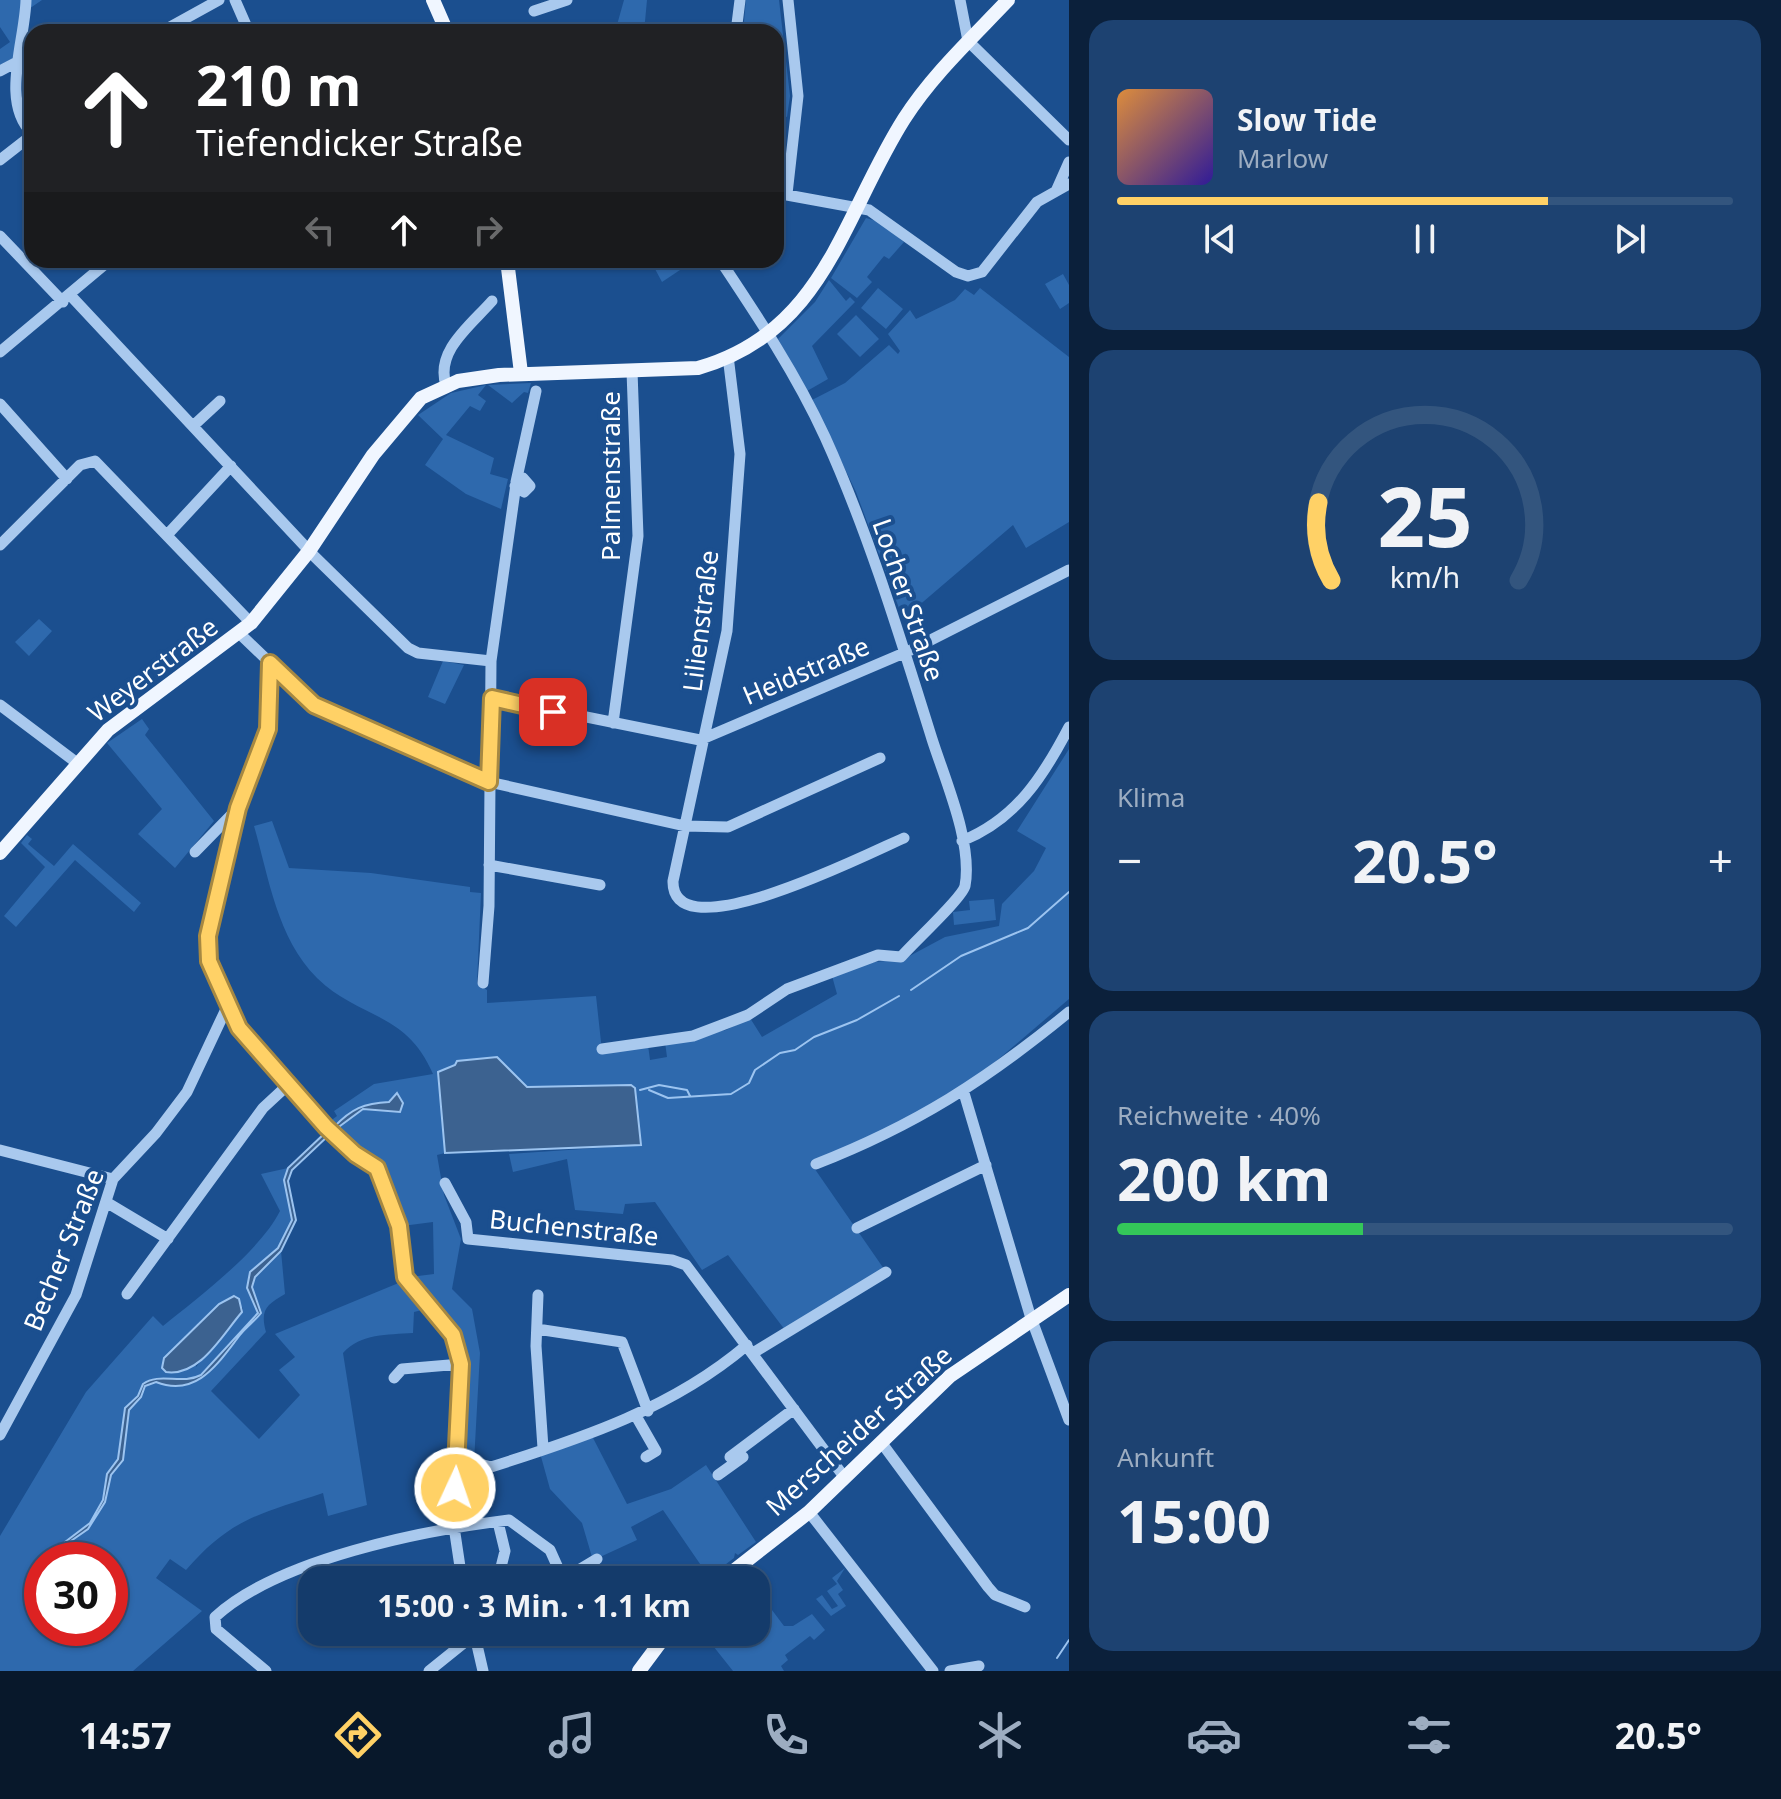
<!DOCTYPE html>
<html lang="de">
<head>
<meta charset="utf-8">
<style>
	:root { --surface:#143b6b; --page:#1d4271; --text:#f1f3f6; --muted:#9dadc1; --line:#33557e; --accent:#ffd166 }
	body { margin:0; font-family:"Noto Sans",sans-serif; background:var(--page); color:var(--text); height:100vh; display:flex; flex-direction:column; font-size:30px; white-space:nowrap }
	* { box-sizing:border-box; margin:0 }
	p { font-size:26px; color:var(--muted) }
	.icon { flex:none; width:44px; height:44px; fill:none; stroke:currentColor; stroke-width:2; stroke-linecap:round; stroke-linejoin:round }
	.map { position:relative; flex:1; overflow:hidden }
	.panel { display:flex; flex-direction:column; gap:20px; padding:20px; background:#0b203b; width:712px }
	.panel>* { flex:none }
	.hud { position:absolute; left:24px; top:24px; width:760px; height:244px; border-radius:24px; box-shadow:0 2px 6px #0004,0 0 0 2px var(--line); background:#202124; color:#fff; overflow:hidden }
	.speed { position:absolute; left:24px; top:1542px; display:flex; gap:16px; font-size:40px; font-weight:700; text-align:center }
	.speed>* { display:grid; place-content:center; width:104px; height:104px; border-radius:50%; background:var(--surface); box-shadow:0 2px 6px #0004,0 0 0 2px var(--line); line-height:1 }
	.speed .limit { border:12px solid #d22; background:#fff; color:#111 }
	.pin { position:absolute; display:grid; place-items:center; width:68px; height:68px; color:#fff; margin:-34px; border-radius:16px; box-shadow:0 4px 12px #0006 }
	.me { position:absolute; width:88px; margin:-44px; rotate:3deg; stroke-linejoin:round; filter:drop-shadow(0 0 6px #0008) }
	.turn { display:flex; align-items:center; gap:28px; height:168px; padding:0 40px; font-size:36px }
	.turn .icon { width:104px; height:104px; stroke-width:2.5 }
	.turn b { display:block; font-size:56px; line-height:68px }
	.lanes { display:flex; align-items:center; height:76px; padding:0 40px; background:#0003; justify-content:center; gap:40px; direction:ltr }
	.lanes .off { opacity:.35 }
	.big { font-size:60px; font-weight:700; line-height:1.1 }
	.panel .card { flex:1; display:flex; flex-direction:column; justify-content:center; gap:12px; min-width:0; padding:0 28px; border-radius:24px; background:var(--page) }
	.panel .dial { align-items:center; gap:0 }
	.dial svg { height:208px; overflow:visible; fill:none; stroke:var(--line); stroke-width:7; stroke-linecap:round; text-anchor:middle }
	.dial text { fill:var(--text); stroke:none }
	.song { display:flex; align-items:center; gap:24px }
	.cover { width:96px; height:96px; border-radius:12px; background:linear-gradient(135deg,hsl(30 70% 55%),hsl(250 70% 35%)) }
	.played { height:8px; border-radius:4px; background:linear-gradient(90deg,var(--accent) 70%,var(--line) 70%) }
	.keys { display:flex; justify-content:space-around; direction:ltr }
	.heat { display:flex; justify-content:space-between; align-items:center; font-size:44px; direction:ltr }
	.charge { height:12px; border-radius:6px; background:linear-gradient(90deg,#34c759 40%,var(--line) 0) }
	.trip { position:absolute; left:298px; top:1566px; width:472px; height:80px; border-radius:24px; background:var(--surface); box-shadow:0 2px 6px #0004,0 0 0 2px var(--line); font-weight:700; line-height:80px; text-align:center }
	.dock { display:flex; height:128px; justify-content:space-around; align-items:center; background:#08182b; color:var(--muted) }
	.dock .icon { width:56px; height:56px }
	.dock .current { color:var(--accent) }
	.dock b { font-size:36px; color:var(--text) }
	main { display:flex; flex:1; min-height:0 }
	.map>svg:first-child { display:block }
	.green { fill:#2e69ad; fill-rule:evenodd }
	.water { fill:#3c6290; stroke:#9cc4f0; stroke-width:2 }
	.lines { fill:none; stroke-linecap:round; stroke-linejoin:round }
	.stream { stroke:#9cc4f0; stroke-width:2 }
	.minor { stroke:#a9c9ee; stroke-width:11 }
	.major { stroke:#f0f6ff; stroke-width:14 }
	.route-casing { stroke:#a68842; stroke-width:20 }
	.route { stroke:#ffd166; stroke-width:14 }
	.labels { text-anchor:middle; stroke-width:8; stroke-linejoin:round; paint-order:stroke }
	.street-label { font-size:26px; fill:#fff; stroke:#1b4f8f }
</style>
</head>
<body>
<main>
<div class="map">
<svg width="1069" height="1671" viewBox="0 0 1069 1671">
	<rect width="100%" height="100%" fill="#1b4f8f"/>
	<!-- green -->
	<path class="green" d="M 0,0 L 42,0 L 20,15 L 14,58 L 0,65 L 0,49 L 10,42 L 0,27 Z
		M 624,0 L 647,0 L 644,32 L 615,32 Z
		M 746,0 L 779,0 L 790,96 L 787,117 L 776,113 L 776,32 L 743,32 Z
		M 866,218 L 880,222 L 904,242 L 889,259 L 884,256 L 867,277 L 872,282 L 857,298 L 831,278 Z
		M 665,260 L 695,260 L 662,282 L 655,269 Z
		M 1063,274 L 1069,285 L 1069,303 L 1060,309 L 1045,284 Z
		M 829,280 L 846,301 L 850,297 L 855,302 L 812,346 L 828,379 L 807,391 L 778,339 L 815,302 Z
		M 878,288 L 903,309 L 886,329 L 861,308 Z
		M 980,288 L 1069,357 L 1069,522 L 1026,548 L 1013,525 L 903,619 L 856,492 L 812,400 L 845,383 L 889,345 L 898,354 L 900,351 L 888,334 L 910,310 L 916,319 L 955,300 L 965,289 L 974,295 Z
		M 856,315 L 879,339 L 860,357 L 837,334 Z
		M 531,383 L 528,393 L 524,392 L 512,403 L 488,385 Z
		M 486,385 L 478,395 L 486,401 L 480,411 L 470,406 L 446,435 L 494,458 L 490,474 L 508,479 L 501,509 L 466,494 L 425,465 L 443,439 L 418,415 L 451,393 Z
		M 39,619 L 52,631 L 29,656 L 15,642 Z
		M 443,661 L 464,665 L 445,704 L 428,697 Z
		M 142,719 L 149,729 L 145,735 L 214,821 L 175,868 L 138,834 L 162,809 L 107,743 Z
		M 1069,749 L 1069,999 L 968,1085 L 883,1133 L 810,1162 L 884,1269 L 785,1330 L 728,1255 L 702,1270 L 655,1202 L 625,1204 L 623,1214 L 575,1210 L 567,1159 L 513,1172 L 509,1154 L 641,1145 L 632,1085 L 527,1087 L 496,1057 L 439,1072 L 445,1153 L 437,1155 L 444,1195 L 461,1239 L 452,1289 L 472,1309 L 480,1353 L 474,1462 L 461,1464 L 455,1332 L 410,1277 L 434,1274 L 433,1222 L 402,1226 L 382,1168 L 329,1122 L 337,1116 L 334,1111 L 374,1084 L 433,1074 C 406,1011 359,1019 317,978 C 277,938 269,878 254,826 L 272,821 L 289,868 L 371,873 L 470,887 L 470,892 L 481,893 L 477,983 L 487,990 L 487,1003 L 596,996 L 602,1051 L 648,1045 L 650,1060 L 667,1057 L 665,1042 L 726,1030 L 750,1018 L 762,1037 L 837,994 L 832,976 L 866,963 L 904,959 L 945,937 L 999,926 L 1002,904 L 1034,871 L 1046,848 L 1017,831 Z
		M 27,835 L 32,839 L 28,844 L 54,866 L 73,844 L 141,903 L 134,912 L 75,860 L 16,927 L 4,916 L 45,867 L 21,843 Z
		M 994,899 L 996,920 L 954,925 L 953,912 L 970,910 L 969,901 Z
		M 288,1168 C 283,1186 294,1200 292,1218 C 290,1240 266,1258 255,1276 L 281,1251 L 285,1294 C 266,1305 260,1310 266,1332 L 211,1391 L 259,1439 L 300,1395 L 279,1370 L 295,1357 L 275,1334 L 401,1282 L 426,1309 L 414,1312 L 413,1333 C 387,1335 361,1333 343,1353 L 367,1505 L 328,1516 L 323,1493 C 260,1514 231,1518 186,1570 L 170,1559 L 156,1578 L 202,1611 L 133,1671 L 0,1671 L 0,1536 L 86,1392 L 153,1316 L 163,1326 C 199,1297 260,1251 280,1211 L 261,1174 ZM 225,1300 L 243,1308 L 242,1312 L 196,1367 L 191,1334 ZM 42,1560 L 110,1560 L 110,1628 L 42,1628 Z
		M 592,1436 L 627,1504 L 671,1489 L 706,1465 L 756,1542 L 738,1555 L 735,1553 L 734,1558 L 709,1577 L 663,1510 L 631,1527 L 637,1540 L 600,1557 L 598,1554 L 592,1557 L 582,1523 L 550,1489 L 540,1453 Z
		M 845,1568 L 837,1581 L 843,1590 L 838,1594 L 846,1606 L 831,1616 L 816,1599 L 822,1595 L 832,1609 L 838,1606 L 827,1591 L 837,1584 L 832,1578 Z
		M 757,1590 L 784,1626 L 793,1626 L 812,1614 L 825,1630 L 814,1640 L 810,1636 L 785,1655 L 788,1660 L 781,1666 L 784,1671 L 733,1671 L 702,1632 L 756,1632 Z"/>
	<!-- water -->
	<path class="water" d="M 497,1057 L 527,1087 L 631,1085 L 635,1088 L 641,1145 L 445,1153 L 438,1072 L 455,1065 L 457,1061 Z
		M 397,1093 L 403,1103 L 400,1112 L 363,1109 L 336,1129 L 334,1127 C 351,1109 364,1103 389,1102 Z
		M 325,1133 L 328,1136 L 292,1170 L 288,1181 L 296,1220 L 281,1251 L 255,1277 L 252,1287 L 261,1313 C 255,1321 246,1327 240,1335 C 218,1363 197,1398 156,1382 L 145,1386 L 141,1397 L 129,1410 L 123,1460 L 111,1475 L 105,1502 L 88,1529 L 68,1543 L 66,1560 L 61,1560 L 65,1542 L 90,1523 L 103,1500 L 107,1474 L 118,1459 L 125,1408 L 138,1396 L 143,1384 C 159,1372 182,1385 201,1375 L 258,1313 L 247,1288 L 250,1272 L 278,1248 L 292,1220 L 284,1180 L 288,1168 Z
		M 234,1296 L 239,1299 L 242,1312 C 222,1335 200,1377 166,1372 L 162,1368 L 164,1358 L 219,1304 Z"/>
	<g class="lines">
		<!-- stream -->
		<path class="stream" d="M 911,990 L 961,956 L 1028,928 L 1069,892
			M 640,1090 L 659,1085 L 687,1090 L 690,1096
			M 649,1090 L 668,1098 L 731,1094 L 749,1083 L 755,1070 L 780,1053 L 795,1050 L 814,1037 L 857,1020 L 899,996
			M 1057,1658 L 1069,1640"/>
		<!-- minor -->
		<path class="minor" d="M 26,0 C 25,41 0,102 32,133
			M 235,0 L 249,32
			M 960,0 L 968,41 L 1069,140
			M 534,11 L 567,0
			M 161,32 L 219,0
			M 736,32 L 740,0
			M 0,71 L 15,63
			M 0,160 L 32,135
			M 1057,189 L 1069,162
			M 776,193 L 869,210 L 956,272 L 968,276 L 982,272 L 1037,202 L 1069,184
			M 787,194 L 798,96 L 788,0
			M 0,236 L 63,302
			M 494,260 L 528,260
			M 71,296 L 315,557 L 408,648 L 418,653 L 491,661
			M 0,352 L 110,260
			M 728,356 L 740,454 L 727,631 L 673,881 C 671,955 873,851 904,838
			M 446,385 C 435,351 471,325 492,301
			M 0,404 L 67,479
			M 193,426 L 220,401
			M 516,482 L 536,391
			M 167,535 L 231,466
			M 0,545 L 80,465 L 95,461 L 251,623
			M 240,634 L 314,705 L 418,753 L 489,782 L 685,826 L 728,827 L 880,758
			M 270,663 L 269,723 L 238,808 L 208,936 L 209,961 L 239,1028 L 326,1127 L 355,1154 L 377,1168 L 399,1226 L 405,1277 L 453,1335 L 461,1364 L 453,1520 L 462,1580
			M 492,698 L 700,740 L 911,650 L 1069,570
			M 0,705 L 77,763
			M 613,723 L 638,536 L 632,371
			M 962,841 C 1016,819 1043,777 1069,727
			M 195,852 L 238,808
			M 489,865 L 600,885
			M 483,983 L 489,906 L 491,661 L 516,484 L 523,478 L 530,486 L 524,492 L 515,486
			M 602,1049 L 693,1036 L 748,1015 L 787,989 L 878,955 L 901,957 C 914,942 962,898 965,886 C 973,843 945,780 932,739 C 900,637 869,534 825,437 C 796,374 758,317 720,260
			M 964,1093 L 1030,1315 L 1069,1420
			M 0,1150 L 113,1179
			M 816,1164 C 916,1125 986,1080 1069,1012
			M 445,1183 L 466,1222 L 468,1239 L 672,1260 L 686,1265 L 845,1478
			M 106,1202 L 168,1239
			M 857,1228 L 986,1165
			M 127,1294 L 263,1108 L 290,1083
			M 538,1295 L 536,1346 L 543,1448
			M 537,1329 L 622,1342 L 648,1411
			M 753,1353 L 886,1272
			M 394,1378 L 402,1369 L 461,1364
			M 636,1416 L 656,1451 L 646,1457
			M 0,1435 L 76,1295 L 113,1179 L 156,1133 L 187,1092 L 227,1007
			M 881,1442 L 988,1587 L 995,1595 L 1025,1607
			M 730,1457 L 794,1409
			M 480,1464 L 491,1467 C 583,1438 673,1408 747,1345
			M 718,1475 L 743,1457
			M 809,1512 L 933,1671
			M 498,1522 L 505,1551 L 501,1567 L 508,1580
			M 562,1580 L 597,1559
			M 474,1632 L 483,1671
			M 266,1671 L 216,1629 L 215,1617 C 278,1559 424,1530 509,1520 L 550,1550 L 563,1579
			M 429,1671 L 475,1634
			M 950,1671 L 979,1666"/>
		<!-- major -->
		<path class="major" d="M 433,0 L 447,32
			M 507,260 L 521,373
			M 0,853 L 108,730 L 251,623 L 309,551 L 373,455 L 421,398 L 458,381 L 499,375 L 698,368 C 825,332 842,217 904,119 C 932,75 972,38 1008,0
			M 722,1580 L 809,1512 L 950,1376 L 1069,1295
			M 639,1671 L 668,1632"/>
	</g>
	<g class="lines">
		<!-- route casing -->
		<g class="route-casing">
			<path id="route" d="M 455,1488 L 461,1364 L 453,1335 L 405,1277 L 399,1226 L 377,1168 L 355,1154 L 326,1127 L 239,1028 L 209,961 L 208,936 L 238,808 L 268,729 L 270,663 L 314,705 L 489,782 L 492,698 L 553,712"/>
		</g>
		<!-- route -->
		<use href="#route" class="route"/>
	</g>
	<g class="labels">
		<!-- street labels -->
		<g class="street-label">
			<text transform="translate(611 476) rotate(-90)" y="9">Palmenstraße</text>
			<text transform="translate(908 600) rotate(71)" y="9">Locher Straße</text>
			<text transform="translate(701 621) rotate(-83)" y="9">Lilienstraße</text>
			<text transform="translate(153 670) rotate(-37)" y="9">Weyerstraße</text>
			<text transform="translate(806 671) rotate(-23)" y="9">Heidstraße</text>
			<text transform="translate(574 1228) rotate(6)" y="9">Buchenstraße</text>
			<text transform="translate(64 1250) rotate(-68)" y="9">Becher Straße</text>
			<text transform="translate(859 1431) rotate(-42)" y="9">Merscheider Straße</text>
		</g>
	</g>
</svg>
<div class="speed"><div class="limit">30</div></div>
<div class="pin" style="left:553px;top:712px;background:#d93025"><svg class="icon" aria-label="arrive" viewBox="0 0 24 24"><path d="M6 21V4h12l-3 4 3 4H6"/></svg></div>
<svg class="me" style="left:455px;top:1488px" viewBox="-20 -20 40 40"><circle r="17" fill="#ffd166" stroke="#fff" stroke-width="3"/><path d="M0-11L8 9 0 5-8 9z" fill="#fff"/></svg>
<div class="trip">15:00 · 3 Min. · 1.1 km</div>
<div class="hud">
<div class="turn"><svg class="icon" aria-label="ahead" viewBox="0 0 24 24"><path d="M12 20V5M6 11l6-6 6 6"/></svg><div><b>210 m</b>Tiefendicker Straße</div></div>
<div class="lanes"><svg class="icon off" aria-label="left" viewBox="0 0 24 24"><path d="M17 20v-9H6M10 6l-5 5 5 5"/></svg><svg class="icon" aria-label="ahead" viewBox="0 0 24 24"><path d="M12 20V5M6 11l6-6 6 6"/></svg><svg class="icon off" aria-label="right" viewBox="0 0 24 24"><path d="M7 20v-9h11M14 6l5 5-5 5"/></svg></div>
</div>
</div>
<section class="panel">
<div class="card">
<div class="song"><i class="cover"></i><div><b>Slow Tide</b><p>Marlow</p></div></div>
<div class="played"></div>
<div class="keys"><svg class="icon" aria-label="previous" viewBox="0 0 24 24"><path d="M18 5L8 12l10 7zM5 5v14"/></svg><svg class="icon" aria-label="pause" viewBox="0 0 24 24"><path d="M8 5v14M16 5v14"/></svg><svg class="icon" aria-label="next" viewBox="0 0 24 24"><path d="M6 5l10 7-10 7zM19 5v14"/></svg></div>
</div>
<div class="card dial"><svg viewBox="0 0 100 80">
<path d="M14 69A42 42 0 1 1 86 69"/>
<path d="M14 69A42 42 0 0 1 9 39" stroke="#ffd166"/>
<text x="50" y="56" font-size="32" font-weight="700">25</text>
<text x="50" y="72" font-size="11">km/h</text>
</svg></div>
<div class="card"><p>Klima</p>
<div class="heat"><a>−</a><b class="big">20.5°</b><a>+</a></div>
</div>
<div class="card"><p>Reichweite · 40%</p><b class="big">200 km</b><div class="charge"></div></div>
<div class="card"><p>Ankunft</p><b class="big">15:00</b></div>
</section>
</main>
<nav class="dock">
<b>14:57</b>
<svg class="icon current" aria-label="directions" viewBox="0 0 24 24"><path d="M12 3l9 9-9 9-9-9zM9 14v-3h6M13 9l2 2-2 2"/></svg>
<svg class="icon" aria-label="music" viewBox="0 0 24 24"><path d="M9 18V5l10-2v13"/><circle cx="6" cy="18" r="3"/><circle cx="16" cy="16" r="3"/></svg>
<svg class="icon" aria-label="phone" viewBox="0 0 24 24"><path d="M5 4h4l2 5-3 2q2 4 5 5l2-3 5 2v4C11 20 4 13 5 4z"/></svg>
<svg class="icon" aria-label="climate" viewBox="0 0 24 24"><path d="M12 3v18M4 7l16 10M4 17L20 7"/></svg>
<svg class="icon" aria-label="car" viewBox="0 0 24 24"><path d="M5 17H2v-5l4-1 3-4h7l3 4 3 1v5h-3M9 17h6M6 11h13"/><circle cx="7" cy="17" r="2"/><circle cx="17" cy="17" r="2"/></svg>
<svg class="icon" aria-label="filters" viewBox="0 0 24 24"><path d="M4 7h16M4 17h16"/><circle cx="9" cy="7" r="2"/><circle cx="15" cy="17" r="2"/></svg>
<b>20.5°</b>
</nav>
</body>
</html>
